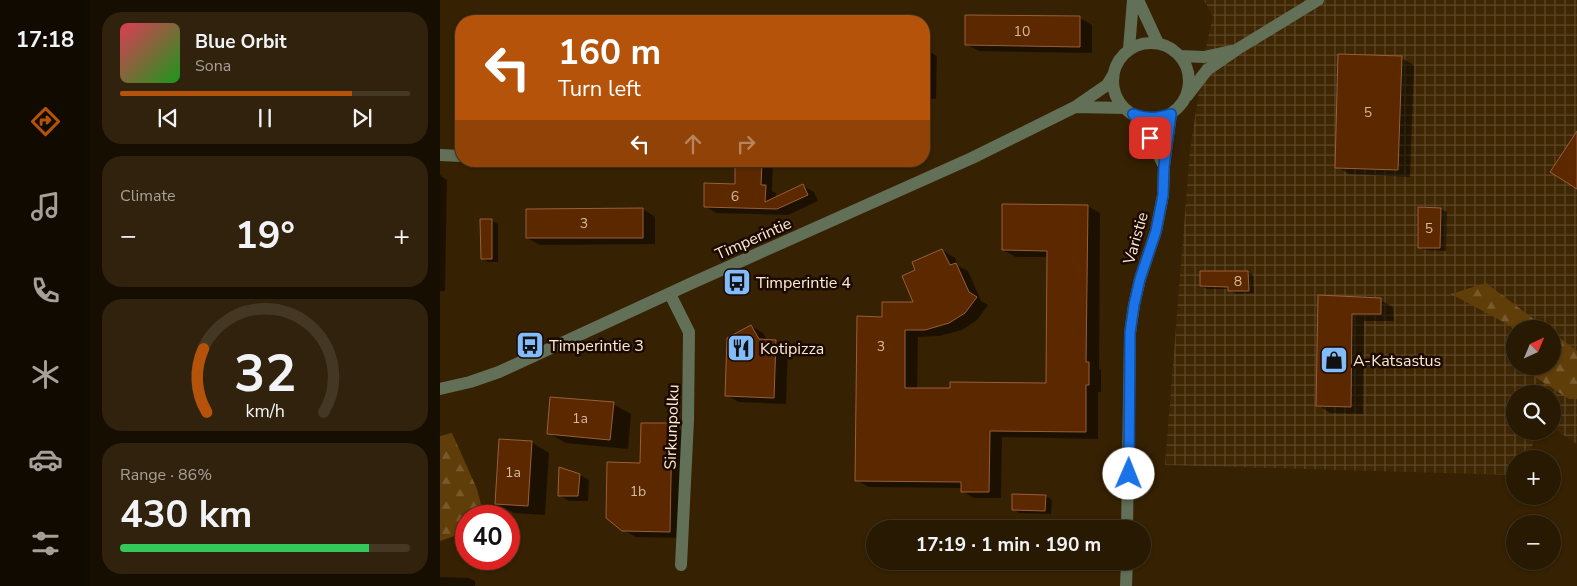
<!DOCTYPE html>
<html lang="en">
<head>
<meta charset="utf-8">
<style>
	:root { --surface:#281902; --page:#30220c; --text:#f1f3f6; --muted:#a5a099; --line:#443824; --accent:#b45309 }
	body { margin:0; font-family:"Nunito Sans",sans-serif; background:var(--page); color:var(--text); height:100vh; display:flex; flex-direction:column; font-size:19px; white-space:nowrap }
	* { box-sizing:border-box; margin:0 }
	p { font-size:16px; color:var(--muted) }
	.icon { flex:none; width:28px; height:28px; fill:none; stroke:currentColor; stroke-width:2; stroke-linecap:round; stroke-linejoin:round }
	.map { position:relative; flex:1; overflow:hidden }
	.side { display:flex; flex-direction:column; gap:12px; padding:12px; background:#160e01; width:350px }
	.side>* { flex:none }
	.guide { position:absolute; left:15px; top:15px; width:475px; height:152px; border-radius:20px; box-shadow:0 1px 4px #0004,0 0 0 1px var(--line); background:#b45309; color:#fff; overflow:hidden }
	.needle { width:32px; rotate:44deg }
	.buttons { position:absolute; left:1066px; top:320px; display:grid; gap:10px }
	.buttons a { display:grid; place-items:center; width:55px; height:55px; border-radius:50%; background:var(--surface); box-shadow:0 1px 4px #0004,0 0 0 1px var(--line); font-size:25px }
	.speed { position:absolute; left:15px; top:505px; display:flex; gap:10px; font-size:25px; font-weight:700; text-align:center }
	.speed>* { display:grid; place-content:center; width:65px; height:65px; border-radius:50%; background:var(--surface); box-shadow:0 1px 4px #0004,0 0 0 1px var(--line); line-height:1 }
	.speed .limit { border:8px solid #d22; background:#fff; color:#111 }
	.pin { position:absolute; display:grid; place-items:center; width:42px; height:42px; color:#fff; margin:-21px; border-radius:10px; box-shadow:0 2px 8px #0006 }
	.me { position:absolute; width:55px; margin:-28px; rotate:1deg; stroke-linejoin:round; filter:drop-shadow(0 0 4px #0008) }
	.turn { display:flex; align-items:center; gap:18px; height:105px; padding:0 20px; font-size:22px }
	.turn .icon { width:65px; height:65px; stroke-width:2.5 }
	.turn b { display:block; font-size:35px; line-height:42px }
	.lanes { display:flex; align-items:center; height:48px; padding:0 20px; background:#0003; justify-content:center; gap:25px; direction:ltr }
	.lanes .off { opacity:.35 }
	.big { font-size:38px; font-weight:700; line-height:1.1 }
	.side .tile { flex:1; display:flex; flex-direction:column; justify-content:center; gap:8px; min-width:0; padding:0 18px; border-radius:20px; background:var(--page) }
	.side .dial { align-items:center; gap:0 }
	.dial svg { height:130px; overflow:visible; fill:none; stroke:var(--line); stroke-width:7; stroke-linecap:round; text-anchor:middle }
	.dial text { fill:var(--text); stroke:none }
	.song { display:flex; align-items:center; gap:15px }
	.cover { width:60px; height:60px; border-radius:8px; background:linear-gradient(135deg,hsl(350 70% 55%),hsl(120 70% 35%)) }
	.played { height:5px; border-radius:2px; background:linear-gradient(90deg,var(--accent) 80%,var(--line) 80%) }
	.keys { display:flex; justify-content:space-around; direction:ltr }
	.heat { display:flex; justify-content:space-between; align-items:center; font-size:28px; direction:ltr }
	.charge { height:8px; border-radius:4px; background:linear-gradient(90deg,#34c759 86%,var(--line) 0) }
	.trip { position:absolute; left:426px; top:520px; width:285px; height:50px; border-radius:25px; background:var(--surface); box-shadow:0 1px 4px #0004,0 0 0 1px var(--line); font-weight:700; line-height:50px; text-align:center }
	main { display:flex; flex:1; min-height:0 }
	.tab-bar { display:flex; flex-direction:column; width:90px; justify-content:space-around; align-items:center; background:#100a01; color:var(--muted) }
	.tab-bar .icon { width:35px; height:35px }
	.tab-bar .on { color:var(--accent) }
	.tab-bar b { font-size:22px; color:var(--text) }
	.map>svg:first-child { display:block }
	.industrial { fill:url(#industrial-grid); fill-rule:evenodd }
	.forest { fill:url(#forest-firs) }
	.shadow { fill:#0007 }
	.building { fill:#5c2800; stroke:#985f3b }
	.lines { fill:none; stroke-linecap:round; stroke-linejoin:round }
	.minor { stroke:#627057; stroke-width:12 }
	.route-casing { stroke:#114b97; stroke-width:12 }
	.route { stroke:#1a73e8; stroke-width:9 }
	.labels { text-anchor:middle; stroke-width:5; stroke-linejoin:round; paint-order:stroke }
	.number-label { font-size:14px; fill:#d5ba9f }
	.street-label { font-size:16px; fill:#fdead4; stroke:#1b0a00 }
	.poi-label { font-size:16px; fill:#fdead4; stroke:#1b0a00; text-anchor:start }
</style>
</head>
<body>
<main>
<nav class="tab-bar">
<b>17:18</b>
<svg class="icon on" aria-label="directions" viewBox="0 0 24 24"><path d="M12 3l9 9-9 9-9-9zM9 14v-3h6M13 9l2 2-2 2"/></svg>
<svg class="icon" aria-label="music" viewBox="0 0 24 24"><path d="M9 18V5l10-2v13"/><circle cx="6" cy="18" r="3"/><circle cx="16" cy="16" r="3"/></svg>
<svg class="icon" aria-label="phone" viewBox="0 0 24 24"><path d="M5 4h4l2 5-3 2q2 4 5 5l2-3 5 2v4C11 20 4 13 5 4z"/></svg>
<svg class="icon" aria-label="climate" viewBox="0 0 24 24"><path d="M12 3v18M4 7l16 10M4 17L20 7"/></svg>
<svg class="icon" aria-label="car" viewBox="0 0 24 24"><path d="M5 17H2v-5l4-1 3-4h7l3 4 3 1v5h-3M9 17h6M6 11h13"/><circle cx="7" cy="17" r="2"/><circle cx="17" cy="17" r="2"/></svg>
<svg class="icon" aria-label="filters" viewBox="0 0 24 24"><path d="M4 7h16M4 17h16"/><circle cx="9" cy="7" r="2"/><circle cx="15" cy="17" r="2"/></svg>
</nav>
<section class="side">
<div class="tile">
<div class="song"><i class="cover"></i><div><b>Blue Orbit</b><p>Sona</p></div></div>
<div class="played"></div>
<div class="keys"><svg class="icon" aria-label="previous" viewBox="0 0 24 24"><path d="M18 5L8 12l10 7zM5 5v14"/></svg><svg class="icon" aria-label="pause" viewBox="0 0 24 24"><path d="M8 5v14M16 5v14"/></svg><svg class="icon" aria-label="next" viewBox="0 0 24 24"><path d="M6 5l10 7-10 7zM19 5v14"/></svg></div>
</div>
<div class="tile"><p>Climate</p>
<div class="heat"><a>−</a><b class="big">19°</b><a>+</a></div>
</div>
<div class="tile dial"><svg viewBox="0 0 100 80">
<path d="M14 69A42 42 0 1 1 86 69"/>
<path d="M14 69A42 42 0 0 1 12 30" stroke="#b45309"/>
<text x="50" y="56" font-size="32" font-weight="700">32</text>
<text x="50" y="72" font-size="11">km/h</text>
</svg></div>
<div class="tile"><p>Range · 86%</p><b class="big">430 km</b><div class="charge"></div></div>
</section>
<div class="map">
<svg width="1137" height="586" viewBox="0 0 1137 586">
	<defs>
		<pattern id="industrial-grid" width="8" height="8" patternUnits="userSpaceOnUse" patternTransform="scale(1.25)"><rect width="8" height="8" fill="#3f2703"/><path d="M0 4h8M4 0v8" fill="none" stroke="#5c4627"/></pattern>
		<pattern id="forest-firs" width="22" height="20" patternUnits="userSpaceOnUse" patternTransform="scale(1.25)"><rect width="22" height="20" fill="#603e0a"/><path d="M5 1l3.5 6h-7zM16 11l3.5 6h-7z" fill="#785a2d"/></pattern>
	</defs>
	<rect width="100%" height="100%" fill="#362102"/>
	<!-- industrial -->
	<path class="industrial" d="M 764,0 L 1137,0 L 1137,444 L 1113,428 L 1112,394 L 1075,394 L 1075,431 L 1096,431 L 1089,459 L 1075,459 L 1075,475 L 725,465 L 750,151 L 764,57 L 773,16 ZM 1075,329 L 1112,329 L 1112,366 L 1075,366 Z"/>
	<!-- forest -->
	<path class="forest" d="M 1046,283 L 1107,329 L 1075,329 L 1075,337 L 1071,326 L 1011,294 Z
		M 1113,333 L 1137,351 L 1137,399 L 1129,399 L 1089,373 L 1087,366 L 1112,366 Z
		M 12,433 L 37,489 L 44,516 L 26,516 L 26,532 L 0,541 L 0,436 Z"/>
	<!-- shadow -->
	<path class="shadow" d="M 640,18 L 652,25 L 652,53 L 539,51 L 526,44 Z
		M 484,49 L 497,56 L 496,99 L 484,98 Z
		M 961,58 L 974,65 L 970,177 L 909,174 L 897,167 Z
		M 297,161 L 333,161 L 332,191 L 336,193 L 336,198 L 363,186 L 374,192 L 378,201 L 348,215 L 276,213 L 265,206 L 296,186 Z
		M 0,175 L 7,180 L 5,291 L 0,291 Z
		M 648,206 L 660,213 L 659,369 L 661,370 L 661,392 L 658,392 L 658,439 L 562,437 L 561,498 L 534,498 L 522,491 L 522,488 L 429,487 L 416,480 L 443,318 L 475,303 L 477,270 L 502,250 L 515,258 L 518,266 L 528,271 L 541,301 L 548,305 L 537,320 L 522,330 L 499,336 L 478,337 L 477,389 L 511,389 L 607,384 L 608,257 L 576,257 L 563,250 Z
		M 203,209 L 215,217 L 215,244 L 100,245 L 87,238 Z
		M 1001,209 L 1007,212 L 1006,251 L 985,250 L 979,247 Z
		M 51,220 L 58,224 L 58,262 L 48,262 L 42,258 Z
		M 808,272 L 813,275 L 814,293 L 795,294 L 790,289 L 767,289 L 761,286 Z
		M 880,296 L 940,300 L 953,307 L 954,321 L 924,321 L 923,414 L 890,413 L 878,405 Z
		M 311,326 L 323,333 L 328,341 L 336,341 L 348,348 L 346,404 L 299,402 L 286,395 Z
		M 173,404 L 191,414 L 188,449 L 126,443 L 108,433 Z
		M 202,424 L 232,425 L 245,432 L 242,538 L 196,537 L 183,530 L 201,464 Z
		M 91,442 L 109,453 L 105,515 L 74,513 L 56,503 Z
		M 140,475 L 149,480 L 148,501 L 129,501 L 119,495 Z
		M 606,496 L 612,500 L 611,514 L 579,513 L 573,509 Z
		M 0,577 L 29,578 L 35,581 L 35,586 L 0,586 Z"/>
	<!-- building -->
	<path class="building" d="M 525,15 L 640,16 L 640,47 L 525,45 Z
		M 898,54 L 962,56 L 958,170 L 895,168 Z
		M 1137,131 L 1137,189 L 1110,172 Z
		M 295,161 L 322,161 L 321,185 L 326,185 L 325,202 L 363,184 L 368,195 L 337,209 L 264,207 L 264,183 L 295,184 Z
		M 562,204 L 648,205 L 646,362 L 649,362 L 649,385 L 646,385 L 646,432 L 550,431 L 549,492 L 521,492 L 521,482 L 415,481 L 417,316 L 442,317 L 442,302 L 473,302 L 462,276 L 475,270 L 472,262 L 502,249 L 510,265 L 516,263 L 529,292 L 537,297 L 525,313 L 509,323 L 485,330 L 465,330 L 465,388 L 510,388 L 510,382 L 606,383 L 607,251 L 562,250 Z
		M 978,207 L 1001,208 L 1000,248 L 978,248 Z
		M 203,208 L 203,238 L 86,238 L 86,209 Z
		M 40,219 L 52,219 L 52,259 L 41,259 Z
		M 760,271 L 808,271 L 809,291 L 788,291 L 788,287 L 760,286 Z
		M 878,295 L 941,298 L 941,314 L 912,314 L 911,407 L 876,406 Z
		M 311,325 L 319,339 L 336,340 L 334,398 L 285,396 L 287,338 Z
		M 110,397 L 174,402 L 170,440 L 107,434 Z
		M 201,423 L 232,423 L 230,532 L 182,531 L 166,518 L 167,462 L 200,463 Z
		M 59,439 L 92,441 L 88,506 L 55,504 Z
		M 119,467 L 140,474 L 138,496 L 118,496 Z
		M 572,494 L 606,495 L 605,511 L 572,510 Z"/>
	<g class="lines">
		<!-- minor -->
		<path class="minor" d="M 698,0 L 718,43
			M673 81a38 38 0 1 1 76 0a38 38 0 1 1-76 0Z
			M 689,49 L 693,0
			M 740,56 L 764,57 L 791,51
			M 747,96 L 767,70 L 796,50 L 878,0
			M 635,107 L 684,108
			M 693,114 L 710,138 L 724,166
			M 0,155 L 21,156
			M 230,294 L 249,332 L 248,420 L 241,565
			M 0,389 L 30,382 L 59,372 L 252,283 L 532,158 L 635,107 L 667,85 L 673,75
			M 687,529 L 690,333 L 694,305 L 700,279 L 716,231 L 723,195 L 724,166 L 731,114
			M 686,586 L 687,561"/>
	</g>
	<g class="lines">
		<!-- route casing -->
		<g class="route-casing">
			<path id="route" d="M 689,474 L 690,333 L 694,305 L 700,279 L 716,231 L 723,195 L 724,166 L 731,114 C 717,118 707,119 693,114 L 710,138"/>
		</g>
		<!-- route -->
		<use href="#route" class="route"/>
	</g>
	<!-- icons -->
	<defs>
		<g id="bus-square" transform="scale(1.4375)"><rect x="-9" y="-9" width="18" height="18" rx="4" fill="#83bcfb" stroke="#1b0a00"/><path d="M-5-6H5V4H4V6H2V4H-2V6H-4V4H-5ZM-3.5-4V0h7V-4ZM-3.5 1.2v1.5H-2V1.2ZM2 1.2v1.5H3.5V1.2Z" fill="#111"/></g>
		<g id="restaurant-square" transform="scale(1.4375)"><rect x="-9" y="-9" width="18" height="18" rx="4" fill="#83bcfb" stroke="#1b0a00"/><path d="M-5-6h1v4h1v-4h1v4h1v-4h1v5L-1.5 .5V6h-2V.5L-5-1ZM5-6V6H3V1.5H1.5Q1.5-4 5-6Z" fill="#111"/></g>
		<g id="shop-square" transform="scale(1.4375)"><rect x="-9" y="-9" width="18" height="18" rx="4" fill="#83bcfb" stroke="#1b0a00"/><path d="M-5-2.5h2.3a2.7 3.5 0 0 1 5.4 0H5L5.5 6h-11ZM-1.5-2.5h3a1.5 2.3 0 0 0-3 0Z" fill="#111"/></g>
	</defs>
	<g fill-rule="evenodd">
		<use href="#bus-square" x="297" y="282"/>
		<use href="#bus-square" x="90" y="345"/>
		<use href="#restaurant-square" x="301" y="348"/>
		<use href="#shop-square" x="894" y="360"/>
	</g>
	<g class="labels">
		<!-- number labels -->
		<g class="number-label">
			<text x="582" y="36">10</text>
			<text x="928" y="117">5</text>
			<text x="295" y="201">6</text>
			<text x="144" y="228">3</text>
			<text x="989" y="233">5</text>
			<text x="798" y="286">8</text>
			<text x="441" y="351">3</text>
			<text x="140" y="423">1a</text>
			<text x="73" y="477">1a</text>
			<text x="198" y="496">1b</text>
		</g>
		<!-- street labels -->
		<g class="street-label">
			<text transform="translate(313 238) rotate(-24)" y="6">Timperintie</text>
			<text transform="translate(695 238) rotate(-74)" y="6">Varistie</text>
			<text transform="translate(231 427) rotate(-88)" y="6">Sirkunpolku</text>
		</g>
		<!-- poi labels -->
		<g class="poi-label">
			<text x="316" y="288">Timperintie 4</text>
			<text x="109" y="351">Timperintie 3</text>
			<text x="320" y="354">Kotipizza</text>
			<text x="913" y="366">A-Katsastus</text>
		</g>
	</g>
</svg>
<div class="buttons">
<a><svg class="needle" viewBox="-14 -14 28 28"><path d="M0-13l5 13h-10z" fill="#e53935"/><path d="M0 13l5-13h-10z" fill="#a5a099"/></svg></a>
<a><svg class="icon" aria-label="search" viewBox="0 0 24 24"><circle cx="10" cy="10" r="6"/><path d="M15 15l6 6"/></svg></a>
<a>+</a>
<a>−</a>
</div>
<div class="speed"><div class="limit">40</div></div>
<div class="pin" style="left:710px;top:138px;background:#d93025"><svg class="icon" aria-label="arrive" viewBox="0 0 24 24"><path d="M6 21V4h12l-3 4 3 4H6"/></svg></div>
<svg class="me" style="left:689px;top:474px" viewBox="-20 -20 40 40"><circle r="19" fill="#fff"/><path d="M0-13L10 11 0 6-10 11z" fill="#1a73e8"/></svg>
<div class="trip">17:19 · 1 min · 190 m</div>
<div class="guide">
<div class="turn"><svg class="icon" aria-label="left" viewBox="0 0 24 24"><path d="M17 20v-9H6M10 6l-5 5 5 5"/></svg><div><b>160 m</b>Turn left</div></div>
<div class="lanes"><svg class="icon" aria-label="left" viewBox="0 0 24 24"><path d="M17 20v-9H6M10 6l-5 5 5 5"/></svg><svg class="icon off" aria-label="ahead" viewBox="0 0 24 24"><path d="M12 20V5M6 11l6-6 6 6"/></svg><svg class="icon off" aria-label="right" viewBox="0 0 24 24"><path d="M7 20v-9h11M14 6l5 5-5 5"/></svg></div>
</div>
</div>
</main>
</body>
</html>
